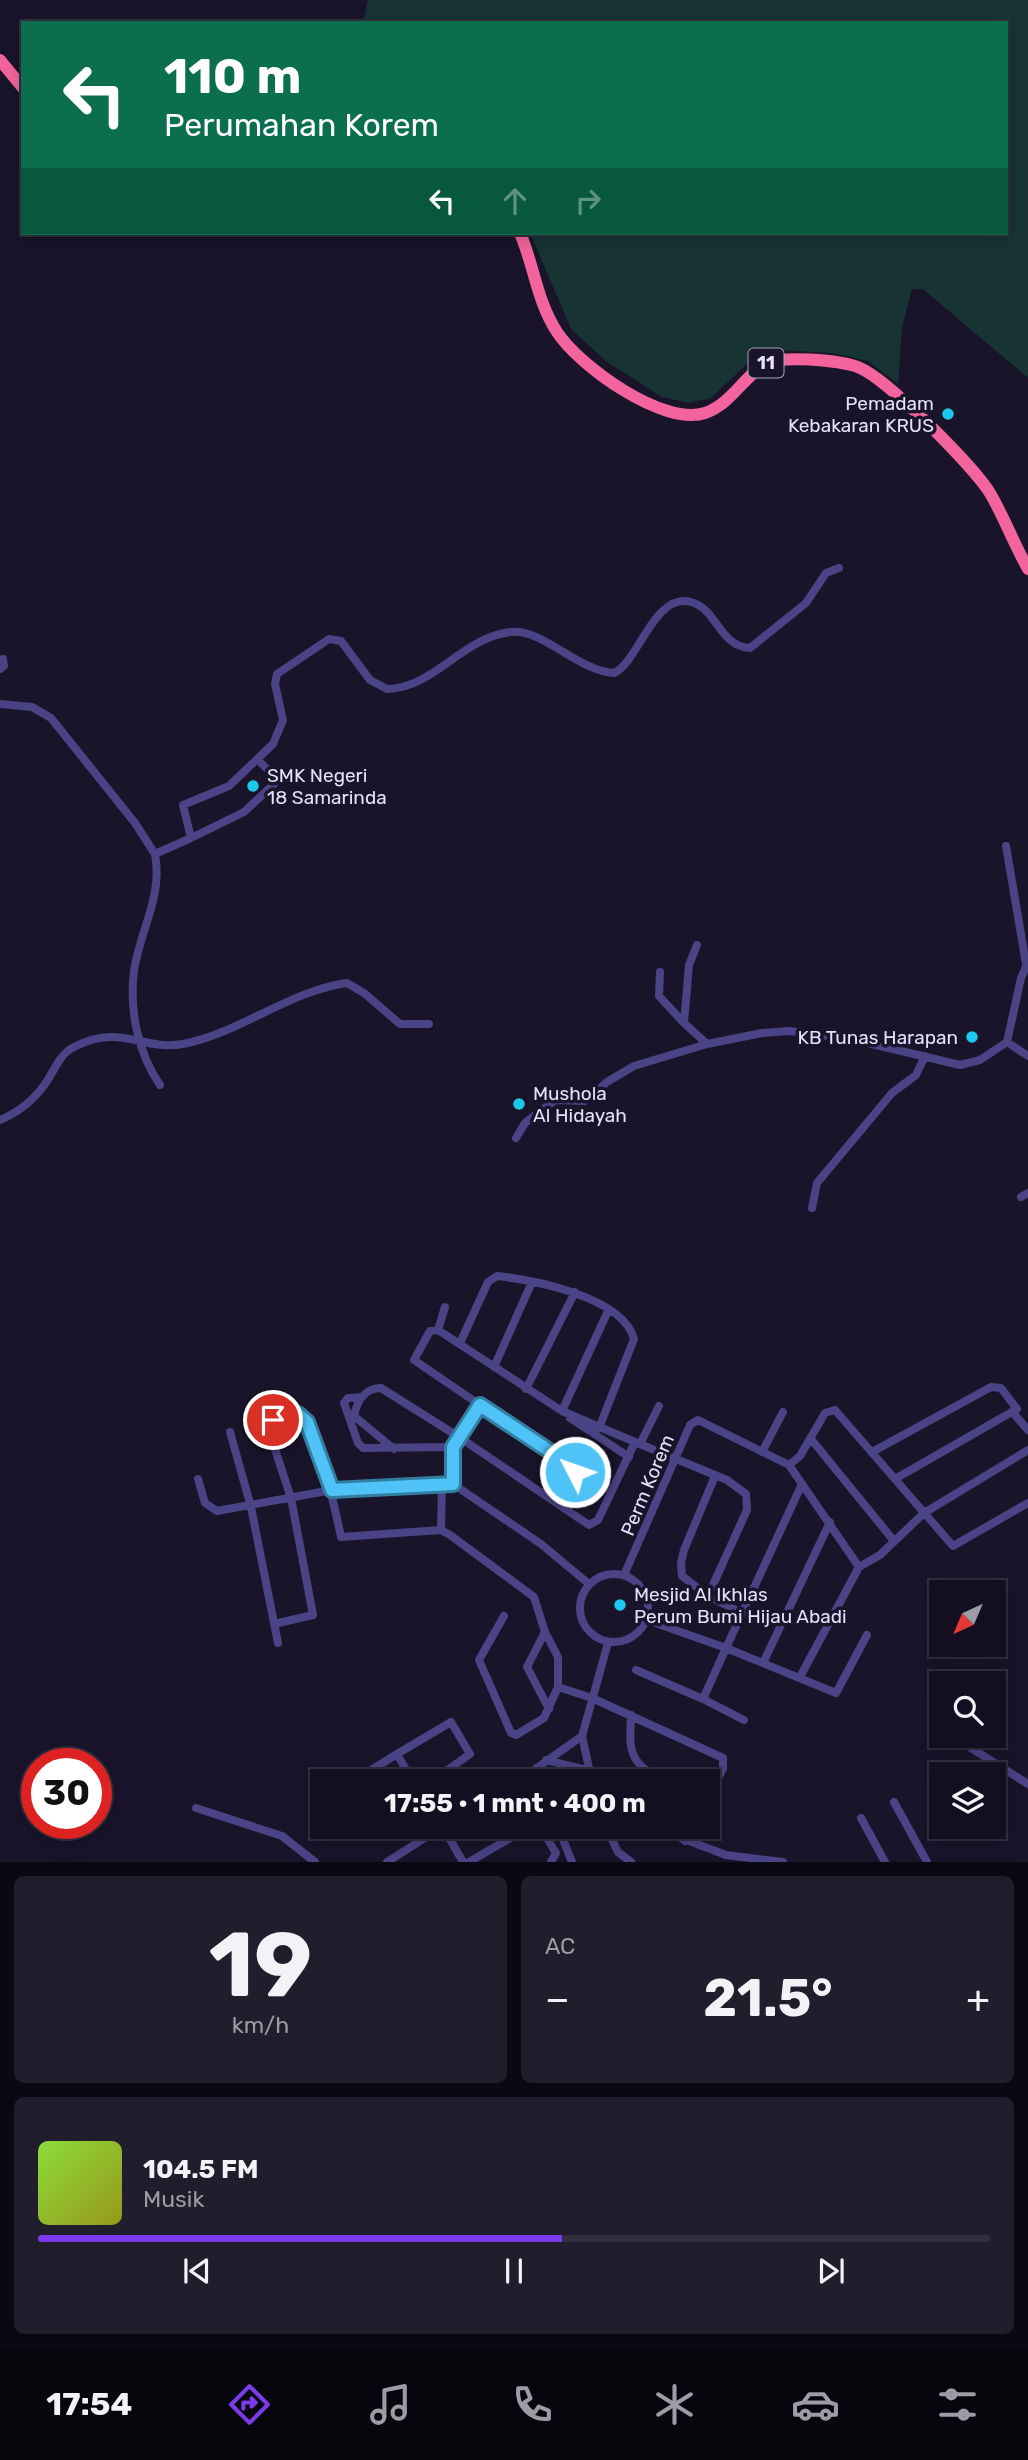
<!DOCTYPE html>
<html lang="id">
<head>
<meta charset="utf-8">
<style>
	:root { --surface:#130f20; --page:#201d2d; --text:#f1f3f6; --muted:#9d9ca5; --line:#322f3e; --accent:#7c3aed }
	body { margin:0; font-family:Rubik,sans-serif; background:var(--page); color:var(--text); height:100vh; display:flex; flex-direction:column; font-size:26px; white-space:nowrap }
	* { box-sizing:border-box; margin:0 }
	p { font-size:23px; color:var(--muted) }
	.icon { flex:none; width:38px; height:38px; fill:none; stroke:currentColor; stroke-width:2; stroke-linecap:round; stroke-linejoin:round }
	.map { position:relative; height:1862px; overflow:hidden }
	.panel { display:flex; flex-direction:column; gap:14px; padding:14px; background:#0a0812; flex:1 }
	.panel>* { flex:none }
	.guide { position:absolute; left:21px; top:21px; width:987px; height:214px; border-radius:0px; box-shadow:0 4px 18px #0003,0 0 0 2px var(--line); background:#0b6e4f; color:#fff; overflow:hidden }
	.needle { width:46px; rotate:224deg }
	.controls { position:absolute; left:929px; top:1580px; display:grid; gap:14px }
	.controls a { display:grid; place-items:center; width:77px; height:77px; border-radius:0px; background:var(--surface); box-shadow:0 4px 18px #0003,0 0 0 2px var(--line); font-size:35px }
	.speed { position:absolute; left:21px; top:1748px; display:flex; gap:14px; font-size:35px; font-weight:700; text-align:center }
	.speed>* { display:grid; place-content:center; width:91px; height:91px; border-radius:50%; background:var(--surface); box-shadow:0 4px 18px #0003,0 0 0 2px var(--line); line-height:1 }
	.speed .limit { border:10px solid #d22; background:#fff; color:#111 }
	.pin { position:absolute; display:grid; place-items:center; width:60px; height:60px; color:#fff; margin:-30px; border:4px solid #fff; border-radius:50%; box-shadow:0 2px 7px #0007 }
	.me { position:absolute; width:77px; margin:-38px; rotate:311deg; stroke-linejoin:round; filter:drop-shadow(0 0 5px #0008) }
	.turn { display:flex; align-items:center; gap:24px; height:147px; padding:0 28px; font-size:32px }
	.turn .icon { width:91px; height:91px; stroke-width:2.5 }
	.turn b { display:block; font-size:49px; line-height:60px }
	.lanes { display:flex; align-items:center; height:66px; padding:0 28px; background:#0003; justify-content:center; gap:35px; direction:ltr }
	.lanes .off { opacity:.35 }
	.big { font-size:52px; font-weight:700; line-height:1.1 }
	.panel .tile { flex:1; display:flex; flex-direction:column; justify-content:center; gap:10px; min-width:0; padding:0 24px; border-radius:10px; background:var(--page) }
	.panel .dial { align-items:center; gap:0 }
	.dial b { font-size:91px; line-height:1 }
	.song { display:flex; align-items:center; gap:21px }
	.cover { width:84px; height:84px; border-radius:10px; background:linear-gradient(135deg,hsl(90 70% 55%),hsl(60 70% 35%)) }
	.played { height:7px; border-radius:4px; background:linear-gradient(90deg,var(--accent) 55%,var(--line) 55%) }
	.keys { display:flex; justify-content:space-around; direction:ltr }
	.heat { display:flex; justify-content:space-between; align-items:center; font-size:38px; direction:ltr }
	.panel .tiles { flex:1; display:grid; gap:14px; grid-template-columns:1fr 1fr }
	.tile:last-child { grid-column:span 2 }
	.trip { position:absolute; left:310px; top:1769px; width:410px; height:70px; border-radius:0px; background:var(--surface); box-shadow:0 4px 18px #0003,0 0 0 2px var(--line); font-weight:700; line-height:70px; text-align:center }
	.dock { display:flex; height:112px; justify-content:space-around; align-items:center; background:#08060d; color:var(--muted) }
	.dock .icon { width:49px; height:49px }
	.dock .on { color:var(--accent) }
	.dock b { font-size:32px; color:var(--text) }
	.map>svg:first-child { display:block }
	.green { fill:#173334 }
	.lines { fill:none; stroke-linecap:round; stroke-linejoin:round }
	.minor { stroke:#4a4385; stroke-width:8 }
	.highway { stroke:#f3649e; stroke-width:12 }
	.route-casing { stroke:#337fa1; stroke-width:18 }
	.route { stroke:#4fc3f7; stroke-width:12 }
	.poi-dot { fill:#1bc9ed; stroke:#19142a; stroke-width:2.5 }
	.labels { text-anchor:middle; stroke-width:7; stroke-linejoin:round; paint-order:stroke }
	.shield { fill:#19142a; stroke:#a8a3bd; stroke-width:2 }
	.shield-label { font-size:18px; font-weight:bold; fill:#e5e0fc }
	.poi-label { font-size:19px; fill:#e5e0fc; stroke:#19142a; text-anchor:start }
	.street-label { font-size:19px; fill:#e5e0fc; stroke:#19142a }
</style>
</head>
<body>
<div class="map">
<svg width="1028" height="1862" viewBox="0 0 1028 1862">
	<rect width="100%" height="100%" fill="#19142a"/>
	<!-- green -->
	<path class="green" d="M 368,0 L 1028,0 L 1028,378 L 923,289 L 912,289 L 902,327 L 898,384 L 868,361 L 832,353 L 779,350 L 751,360 L 711,398 L 689,403 L 662,397 L 607,362 L 571,329 L 530,233 L 1006,233 L 1006,23 L 363,23 Z"/>
	<g class="lines">
		<!-- minor -->
		<path class="minor" d="M 0,669 L 4,666 L 3,659
			M 0,704 L 32,707 L 51,718 L 135,823 L 155,854 L 191,838 L 183,805 L 229,786 L 273,744 L 283,720 L 275,684 L 277,674 L 329,639 L 341,641 L 370,680 L 387,689 C 435,688 462,637 511,632 C 544,629 576,670 614,673 C 638,663 654,592 691,602 C 717,609 719,646 750,648 L 806,603 L 826,573 L 839,568
			M 191,838 L 244,812 L 274,784 L 275,777 L 258,760
			M 1006,846 L 1026,964
			M 155,854 C 163,897 140,930 134,971 C 129,1010 138,1053 160,1085
			M 697,945 L 689,965 L 684,1023 L 707,1044
			M 660,972 L 659,996 L 684,1023
			M 1007,1042 L 1028,1056
			M 0,1120 C 19,1112 33,1101 45,1084 C 54,1072 59,1054 74,1047 C 122,1023 141,1051 183,1044 C 240,1033 289,991 347,983 L 364,993 L 400,1024 L 429,1024
			M 516,1138 L 525,1123 L 555,1100 L 585,1101 L 607,1082 L 634,1066 L 707,1044 L 762,1033 L 789,1031 L 851,1039 L 960,1065 L 980,1060 L 1007,1042 L 1021,978 L 1028,962
			M 1021,1197 L 1028,1193
			M 812,1208 L 817,1183 L 892,1093 L 916,1075 L 925,1056
			M 438,1330 L 445,1307
			M 460,1343 L 488,1282 L 497,1276 C 534,1280 623,1297 634,1339 L 599,1428
			M 494,1367 L 532,1282
			M 526,1389 L 575,1292
			M 362,1397 L 348,1398 L 344,1403 L 358,1443 L 363,1448 L 453,1447
			M 480,1405 L 414,1360 L 430,1331 L 438,1330 L 562,1411 L 635,1442
			M 562,1411 L 608,1311
			M 1014,1414 L 1028,1430
			M 354,1416 C 357,1401 365,1388 381,1388 L 459,1437 L 589,1525 L 598,1520 L 635,1442 L 727,1480 L 746,1494 L 747,1510 L 708,1596
			M 354,1416 L 394,1449
			M 570,1418 L 629,1457
			M 230,1432 L 251,1507 L 278,1643
			M 811,1439 L 894,1541
			M 640,1444 L 659,1406
			M 762,1452 L 783,1412
			M 872,1452 L 991,1387 L 1001,1388 L 1017,1409 L 895,1479
			M 789,1465 L 859,1567
			M 715,1476 L 684,1550 L 681,1563 L 682,1576 L 708,1596 L 742,1613
			M 198,1479 L 205,1503 L 217,1511 L 332,1490 L 453,1484 L 541,1544 L 589,1584
			M 453,1484 L 453,1447 L 480,1405 L 574,1468 L 575,1475 L 559,1504
			M 802,1484 L 726,1648 L 836,1693 L 867,1635
			M 441,1530 L 442,1484
			M580 1608a34 34 0 1 1 68 0a34 34 0 1 1-68 0Z
			M 624,1575 L 690,1425 L 698,1420 L 789,1465 L 800,1456 L 825,1413 L 835,1410 L 953,1546 L 1028,1503
			M 504,1616 L 479,1660 L 511,1733 L 516,1735 L 544,1718 L 558,1687
			M 274,1624 L 313,1615 L 291,1498 L 268,1428 L 273,1420 L 298,1414 C 317,1425 336,1513 341,1537 L 441,1530 L 450,1535 L 534,1597 L 545,1632 L 558,1657 L 558,1687 L 592,1698 L 723,1758 L 723,1769 L 707,1796
			M 545,1632 L 527,1667 L 549,1709
			M 763,1663 L 830,1522
			M 636,1670 L 703,1699 L 726,1648 L 647,1620
			M 800,1677 L 859,1567 L 880,1555 L 924,1513 L 1028,1450
			M 703,1699 L 744,1720
			M 631,1715 C 629,1754 629,1762 665,1782
			M 952,1736 L 1028,1784
			M 546,1760 L 590,1771
			M 352,1782 L 397,1754
			M 413,1782 L 397,1754 L 451,1722 L 470,1754 L 431,1782
			M 517,1782 L 582,1736
			M 592,1782 L 582,1736 L 608,1643
			M 894,1802 L 927,1862
			M 196,1808 L 282,1836 L 315,1862
			M 861,1818 L 885,1862
			M 443,1827 L 463,1862
			M 540,1827 L 556,1853 L 551,1862
			M 558,1827 L 572,1862
			M 606,1827 L 618,1852 L 631,1862
			M 652,1827 L 726,1855 L 783,1862
			M 685,1841 L 691,1827
			M 387,1862 L 442,1827
			M 469,1862 L 529,1827"/>
		<!-- highway -->
		<path class="highway" d="M 0,60 L 23,88
			M 520,233 C 534,265 537,302 557,332 C 579,366 664,427 705,413 C 730,404 741,381 762,366 C 778,354 842,360 860,368 C 888,380 973,466 990,493 C 1004,517 1014,544 1028,569"/>
	</g>
	<g class="lines">
		<!-- route casing -->
		<g class="route-casing">
			<path id="route" d="M 273,1420 L 298,1414 L 307,1422 L 332,1490 L 453,1484 L 453,1447 L 480,1405 L 563,1460 L 575,1472"/>
		</g>
		<!-- route -->
		<use href="#route" class="route"/>
	</g>
	<!-- markers -->
	<g class="poi-dot">
		<circle cx="948" cy="414" r="7"/>
		<circle cx="253" cy="786" r="7"/>
		<circle cx="972" cy="1037" r="7"/>
		<circle cx="519" cy="1104" r="7"/>
		<circle cx="620" cy="1605" r="7"/>
	</g>
	<g class="labels">
		<!-- shield labels -->
		<rect class="shield" x="748.5" y="348.5" width="35" height="29" rx="5"/>
		<g class="shield-label">
			<text x="766" y="369">11</text>
		</g>
		<!-- poi labels -->
		<g class="poi-label">
			<text x="934" y="410" text-anchor="end">Pemadam<tspan x="934" dy="22">Kebakaran KRUS</tspan></text>
			<text x="267" y="782">SMK Negeri<tspan x="267" dy="22">18 Samarinda</tspan></text>
			<text x="958" y="1044" text-anchor="end">KB Tunas Harapan</text>
			<text x="533" y="1100">Mushola<tspan x="533" dy="22">Al Hidayah</tspan></text>
			<text x="634" y="1601">Mesjid Al Ikhlas<tspan x="634" dy="22">Perum Bumi Hijau Abadi</tspan></text>
		</g>
		<!-- street labels -->
		<g class="street-label">
			<text transform="translate(647 1485) rotate(-67)" y="7">Perm Korem</text>
		</g>
	</g>
</svg>
<div class="controls">
<a><svg class="needle" viewBox="-14 -14 28 28"><path d="M0-13l5 13h-10z" fill="#e53935"/><path d="M0 13l5-13h-10z" fill="#9d9ca5"/></svg></a>
<a><svg class="icon" aria-label="search" viewBox="0 0 24 24"><circle cx="10" cy="10" r="6"/><path d="M15 15l6 6"/></svg></a>
<a><svg class="icon" aria-label="layers" viewBox="0 0 24 24"><path d="M12 4l9 5-9 5-9-5zM3 14l9 5 9-5"/></svg></a>
</div>
<div class="speed"><div class="limit">30</div></div>
<div class="pin" style="left:273px;top:1420px;background:#d93025"><svg class="icon" aria-label="arrive" viewBox="0 0 24 24"><path d="M6 21V4h12l-3 4 3 4H6"/></svg></div>
<svg class="me" style="left:575px;top:1472px" viewBox="-20 -20 40 40"><circle r="17" fill="#4fc3f7" stroke="#fff" stroke-width="3"/><path d="M0-11L8 9 0 5-8 9z" fill="#fff"/></svg>
<div class="trip">17:55 · 1 mnt · 400 m</div>
<div class="guide">
<div class="turn"><svg class="icon" aria-label="left" viewBox="0 0 24 24"><path d="M17 20v-9H6M10 6l-5 5 5 5"/></svg><div><b>110 m</b>Perumahan Korem</div></div>
<div class="lanes"><svg class="icon" aria-label="left" viewBox="0 0 24 24"><path d="M17 20v-9H6M10 6l-5 5 5 5"/></svg><svg class="icon off" aria-label="ahead" viewBox="0 0 24 24"><path d="M12 20V5M6 11l6-6 6 6"/></svg><svg class="icon off" aria-label="right" viewBox="0 0 24 24"><path d="M7 20v-9h11M14 6l5 5-5 5"/></svg></div>
</div>
</div>
<section class="panel">
<div class="tiles">
<div class="tile dial"><b>19</b><p>km/h</p></div>
<div class="tile"><p>AC</p>
<div class="heat"><a>−</a><b class="big">21.5°</b><a>+</a></div>
</div>
<div class="tile">
<div class="song"><i class="cover"></i><div><b>104.5 FM</b><p>Musik</p></div></div>
<div class="played"></div>
<div class="keys"><svg class="icon" aria-label="previous" viewBox="0 0 24 24"><path d="M18 5L8 12l10 7zM5 5v14"/></svg><svg class="icon" aria-label="pause" viewBox="0 0 24 24"><path d="M8 5v14M16 5v14"/></svg><svg class="icon" aria-label="next" viewBox="0 0 24 24"><path d="M6 5l10 7-10 7zM19 5v14"/></svg></div>
</div>
</div>
</section>
<nav class="dock">
<b>17:54</b>
<svg class="icon on" aria-label="directions" viewBox="0 0 24 24"><path d="M12 3l9 9-9 9-9-9zM9 14v-3h6M13 9l2 2-2 2"/></svg>
<svg class="icon" aria-label="music" viewBox="0 0 24 24"><path d="M9 18V5l10-2v13"/><circle cx="6" cy="18" r="3"/><circle cx="16" cy="16" r="3"/></svg>
<svg class="icon" aria-label="phone" viewBox="0 0 24 24"><path d="M5 4h4l2 5-3 2q2 4 5 5l2-3 5 2v4C11 20 4 13 5 4z"/></svg>
<svg class="icon" aria-label="climate" viewBox="0 0 24 24"><path d="M12 3v18M4 7l16 10M4 17L20 7"/></svg>
<svg class="icon" aria-label="car" viewBox="0 0 24 24"><path d="M5 17H2v-5l4-1 3-4h7l3 4 3 1v5h-3M9 17h6M6 11h13"/><circle cx="7" cy="17" r="2"/><circle cx="17" cy="17" r="2"/></svg>
<svg class="icon" aria-label="filters" viewBox="0 0 24 24"><path d="M4 7h16M4 17h16"/><circle cx="9" cy="7" r="2"/><circle cx="15" cy="17" r="2"/></svg>
</nav>
</body>
</html>
